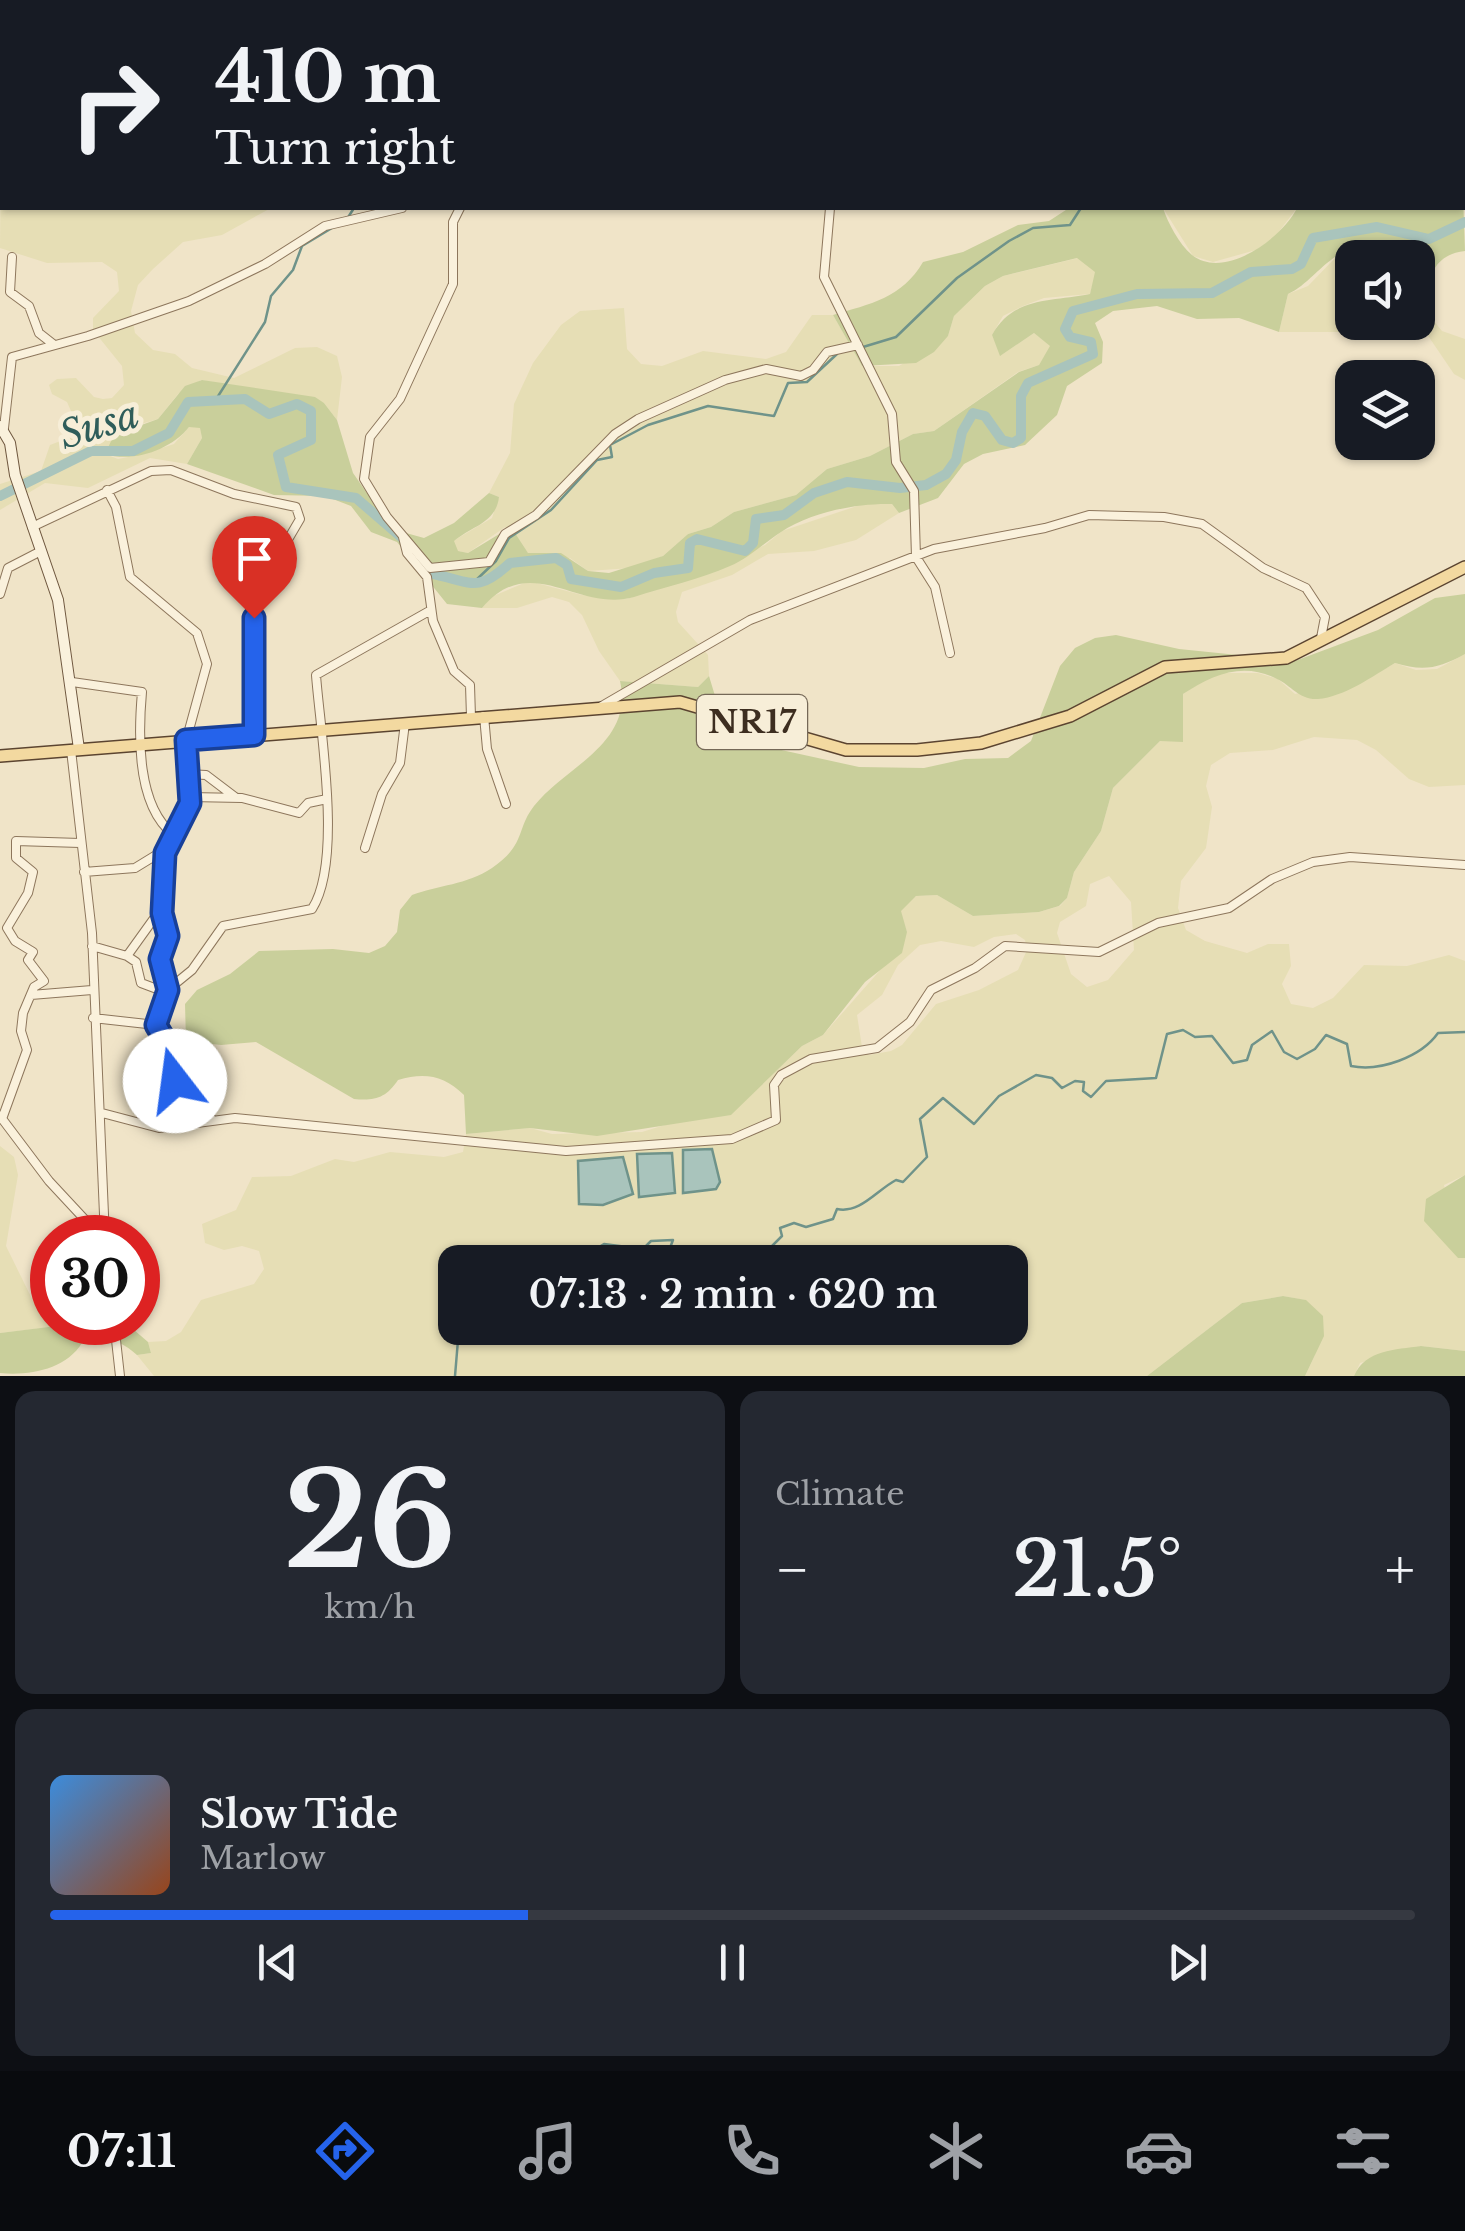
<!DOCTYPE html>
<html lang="en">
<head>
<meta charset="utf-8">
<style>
	:root { --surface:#171b24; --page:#242831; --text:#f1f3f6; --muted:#9ea1a6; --line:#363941; --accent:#2563eb }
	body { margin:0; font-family:"Libre Baskerville",serif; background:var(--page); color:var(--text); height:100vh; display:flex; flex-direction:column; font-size:38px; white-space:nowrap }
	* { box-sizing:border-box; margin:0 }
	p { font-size:32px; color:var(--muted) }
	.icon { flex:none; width:55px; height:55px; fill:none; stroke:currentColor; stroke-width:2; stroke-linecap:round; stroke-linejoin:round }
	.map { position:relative; height:1376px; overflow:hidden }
	.sheet { display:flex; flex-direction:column; gap:15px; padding:15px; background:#0d0f14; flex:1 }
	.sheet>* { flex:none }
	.hud { position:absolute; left:0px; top:0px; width:1465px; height:210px; box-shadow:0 2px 8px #0004; background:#171b24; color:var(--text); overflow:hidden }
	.tools { position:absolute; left:1335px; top:240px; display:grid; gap:20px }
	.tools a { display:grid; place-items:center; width:100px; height:100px; border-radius:20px; background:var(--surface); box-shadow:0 2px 8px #0004; font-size:50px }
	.speed { position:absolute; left:30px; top:1215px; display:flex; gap:20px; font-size:50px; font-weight:700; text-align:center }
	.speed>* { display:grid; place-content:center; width:130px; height:130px; border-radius:50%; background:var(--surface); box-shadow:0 2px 8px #0004; line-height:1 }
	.speed .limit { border:15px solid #d22; background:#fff; color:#111 }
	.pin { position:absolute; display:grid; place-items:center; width:85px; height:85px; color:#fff; margin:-102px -42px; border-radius:50% 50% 50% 0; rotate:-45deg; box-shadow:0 0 10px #0007 }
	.pin .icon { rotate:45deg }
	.me { position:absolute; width:110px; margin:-55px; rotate:345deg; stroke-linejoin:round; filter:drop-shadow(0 0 8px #0008) }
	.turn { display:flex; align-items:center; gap:35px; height:210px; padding:0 50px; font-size:45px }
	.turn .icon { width:130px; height:130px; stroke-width:2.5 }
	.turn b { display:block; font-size:70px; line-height:85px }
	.big { font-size:75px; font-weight:600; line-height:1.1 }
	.sheet .widget { flex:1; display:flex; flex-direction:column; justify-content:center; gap:15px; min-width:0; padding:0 35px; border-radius:20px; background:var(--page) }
	.sheet .dial { align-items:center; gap:0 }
	.dial b { font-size:130px; line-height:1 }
	.song { display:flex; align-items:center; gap:30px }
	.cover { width:120px; height:120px; border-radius:15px; background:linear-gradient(135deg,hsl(210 70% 55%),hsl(20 70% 35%)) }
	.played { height:10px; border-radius:5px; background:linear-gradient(90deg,var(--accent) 35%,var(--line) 35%) }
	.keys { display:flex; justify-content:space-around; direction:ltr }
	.heat { display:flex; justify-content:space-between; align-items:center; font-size:55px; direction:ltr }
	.sheet .tiles { flex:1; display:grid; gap:15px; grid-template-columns:1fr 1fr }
	.widget:last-child { grid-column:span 2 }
	.trip { position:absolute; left:438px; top:1245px; width:590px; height:100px; border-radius:20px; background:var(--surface); box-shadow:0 2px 8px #0004; font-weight:600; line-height:100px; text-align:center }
	.tabs { display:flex; height:160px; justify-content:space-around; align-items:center; background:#090b0e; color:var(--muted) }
	.tabs .icon { width:70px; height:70px }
	.tabs .current { color:var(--accent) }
	.tabs b { font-size:45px; color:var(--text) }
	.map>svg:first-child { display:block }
	.farmland { fill:#e6deb5; fill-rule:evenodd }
	.green { fill:#c9cf9b }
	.water { fill:#a9c4bc; stroke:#6f938a; stroke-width:2.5 }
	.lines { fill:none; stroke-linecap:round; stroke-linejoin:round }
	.stream { stroke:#6f938a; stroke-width:2.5 }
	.river { stroke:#a9c4bc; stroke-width:10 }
	.street-casing { stroke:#8d765c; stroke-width:10 }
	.secondary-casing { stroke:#6f573f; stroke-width:12 }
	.primary-casing { stroke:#5b4430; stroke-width:14 }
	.street { stroke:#faf1dc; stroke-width:8 }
	.secondary { stroke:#faf1dc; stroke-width:10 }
	.primary { stroke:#f3d9a0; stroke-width:11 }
	.route-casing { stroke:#184099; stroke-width:25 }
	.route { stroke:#2563eb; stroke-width:18 }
	.labels { text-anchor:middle; stroke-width:10; stroke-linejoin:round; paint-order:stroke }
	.shield { fill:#f7eed8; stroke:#756857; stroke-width:2.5 }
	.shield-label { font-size:32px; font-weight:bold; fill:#3d2e20 }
	.water-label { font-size:38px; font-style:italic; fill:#2f5d5a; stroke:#f7eed8 }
</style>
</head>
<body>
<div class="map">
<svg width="1465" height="1376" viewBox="0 0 1465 1376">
	<rect width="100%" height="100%" fill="#f0e4c8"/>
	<!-- farmland -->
	<path class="farmland" d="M 447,0 L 603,0 L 438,2 Z
		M 2,29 L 2,208 L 271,208 L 222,235 L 183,242 L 153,269 L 138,285 L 131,311 L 135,333 L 153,350 L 175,354 L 192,368 L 234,378 L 295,348 L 317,347 L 337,356 L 342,377 L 337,420 L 324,403 L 201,380 L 178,394 L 158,419 L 138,425 L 105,454 L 118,459 L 143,454 L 174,444 L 189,427 L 200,427 L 202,438 L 187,464 L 150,458 L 88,488 L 45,483 L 0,510 L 0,484 L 41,471 L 50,445 L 76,435 L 78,427 L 67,402 L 52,394 L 49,385 L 57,379 L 76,378 L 94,397 L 103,399 L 112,398 L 124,385 L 122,366 L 93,330 L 93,318 L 119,291 L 117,272 L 102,262 L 47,263 L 0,248 Z
		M 1163,208 L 1297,208 L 1274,238 L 1256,250 L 1213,262 L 1193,256 Z
		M 1359,247 L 1394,257 L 1352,258 L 1352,322 L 1367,323 L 1343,332 L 1279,332 L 1288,294 L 1308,286 L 1339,254 Z
		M 1078,258 L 1096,272 L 1090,294 L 1044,298 L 1023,306 L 1003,316 L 992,335 L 1001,355 L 1034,333 L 1051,346 L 1039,365 L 1018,372 L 934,431 L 913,434 L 870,456 L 827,469 L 796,495 L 734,512 L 711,527 L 688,534 L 663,556 L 631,568 L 588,571 L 570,558 L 528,553 L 505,527 L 468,553 L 457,551 L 453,541 L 492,518 L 499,497 L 489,493 L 510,453 L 514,404 L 533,363 L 561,325 L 580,311 L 624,308 L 627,349 L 641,364 L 662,366 L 703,351 L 766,359 L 786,352 L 812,315 L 833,315 L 862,366 L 899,366 L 948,336 L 954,316 L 985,286 L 1003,276 Z
		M 1418,280 L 1429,315 L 1442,331 L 1465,339 L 1465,380 L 1454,374 L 1418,321 Z
		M 866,503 L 892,504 L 899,513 L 856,540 L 814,551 L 768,554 L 732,575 L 682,592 L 676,612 L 678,622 L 708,655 L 709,676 L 698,687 L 620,681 L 599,651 L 582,615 L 569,602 L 552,597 L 517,608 L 482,608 L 491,597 L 529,581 L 582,595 L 627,599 L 765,545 L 782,531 Z
		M 1465,654 L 1465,785 L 1429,787 L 1409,779 L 1376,750 L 1357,740 L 1314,737 L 1273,750 L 1230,753 L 1211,765 L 1206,786 L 1212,807 L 1206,848 L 1181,881 L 1178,908 L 1186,930 L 1205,941 L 1247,953 L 1268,944 L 1289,944 L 1291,966 L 1282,984 L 1291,1004 L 1313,1008 L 1333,998 L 1364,965 L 1407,966 L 1449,955 L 1465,961 L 1465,1175 L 1444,1185 L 1458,1258 L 1465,1258 L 1465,1351 L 1421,1346 L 1360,1363 L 1354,1376 L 1305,1376 L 1315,1355 L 1305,1300 L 1283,1296 L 1242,1303 L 1147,1376 L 154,1376 L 137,1355 L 151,1353 L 148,1342 L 166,1341 L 181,1332 L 201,1300 L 254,1284 L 264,1269 L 259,1251 L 242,1246 L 224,1250 L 205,1243 L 202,1224 L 236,1210 L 252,1177 L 291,1176 L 335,1159 L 354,1162 L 390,1152 L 444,1157 L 463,1152 L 466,1134 L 530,1128 L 552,1134 L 642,1132 L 746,1100 L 802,1046 L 823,1035 L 882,968 L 907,932 L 900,911 L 916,896 L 937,895 L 973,916 L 1039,912 L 1060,906 L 1067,898 L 1074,872 L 1101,831 L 1113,788 L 1160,741 L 1183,694 L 1215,673 L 1258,673 L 1278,679 L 1295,694 L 1376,674 L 1395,663 L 1416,670 L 1437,669 ZM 1109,876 L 1131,902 L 1134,950 L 1108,980 L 1087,987 L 1071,974 L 1057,933 L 1060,922 L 1086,906 L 1090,884 ZM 1016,934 L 1025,940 L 1027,950 L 1018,970 L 979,990 L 936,1004 L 902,1045 L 891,1051 L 869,1055 L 862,1047 L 857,1015 L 882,995 L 898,965 L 920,945 L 941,941 L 974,947 L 994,937 ZM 683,1150 L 720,1182 L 717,1189 L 683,1192 ZM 455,1262 L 1010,1262 L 1010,1328 L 455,1328 Z
		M 0,1146 L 14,1157 L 18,1175 L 6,1246 L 33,1301 L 59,1326 L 0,1333 Z"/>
	<!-- green -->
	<path class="green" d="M 1463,193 L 1465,251 C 1439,254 1430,270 1426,295 L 1418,280 L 1418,258 C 1397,257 1381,250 1362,248 C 1333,246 1313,283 1288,294 L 1279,332 L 1239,318 L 1197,319 L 1157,306 L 1113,311 L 1095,323 L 1103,342 L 1102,363 L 1067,386 L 1057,415 L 1025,445 L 983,454 L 964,464 L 938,498 L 899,513 L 892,504 C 857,503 811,512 781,532 C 764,543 749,558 730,566 C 700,579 665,587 634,597 C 578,613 531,550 482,608 L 447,604 L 397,542 L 371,532 L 351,506 L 325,496 L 274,495 L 187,464 L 202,438 L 200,428 L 189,427 C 171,450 133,463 105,454 L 114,435 L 158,419 L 185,386 L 202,380 L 315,397 L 324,403 L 337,420 L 353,473 L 371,499 L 406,533 L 424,538 L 454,523 L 489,493 L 499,497 C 496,523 472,526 454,541 L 458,551 L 468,553 L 511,527 L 528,553 L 561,553 L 588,571 L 609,573 L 663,556 L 688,534 L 711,527 L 734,512 L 796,495 L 827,469 L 870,456 L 913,434 L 934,431 L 1019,372 L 1039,365 L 1050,346 L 1034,333 L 1000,356 L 992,335 C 1014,296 1051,302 1090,294 L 1095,272 L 1077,258 L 1003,276 L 985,286 L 954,316 L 948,336 L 934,352 L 916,363 L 862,366 L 833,315 C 870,304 902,298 923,262 L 963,252 L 1018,225 L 1049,221 L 1069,208 L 1163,208 C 1168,223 1179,244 1192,255 C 1225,281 1283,237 1297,208 L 1462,208 Z
		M 1465,594 L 1465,654 C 1439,668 1424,672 1395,663 C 1373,676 1344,697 1318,699 C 1299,700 1292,686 1277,679 C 1243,661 1212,675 1183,694 L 1183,742 L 1160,741 L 1113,788 L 1101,831 L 1074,872 L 1067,898 L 1059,906 L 1039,912 L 973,916 L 937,895 L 916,896 L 901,911 L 907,932 L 902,953 L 865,982 L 823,1035 L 802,1046 L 731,1115 L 597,1136 L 530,1128 L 466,1134 L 464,1095 C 444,1075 424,1072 398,1080 C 386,1098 375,1101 354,1099 L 256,1042 L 221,1045 L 186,1041 L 185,1004 L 197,990 L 230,974 L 259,951 L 333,949 L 369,953 L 385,946 L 397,932 L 400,910 L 412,895 C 439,885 466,885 492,868 C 526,845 516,829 534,806 C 567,765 634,744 620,681 L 698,687 L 709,676 L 722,719 L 735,735 L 754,744 L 859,767 L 924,768 L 965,759 L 1008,758 L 1031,741 L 1060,666 L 1075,648 L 1095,638 L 1116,635 L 1179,649 L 1295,661 L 1378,630 L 1435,598 Z
		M 1465,1175 L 1465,1258 L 1458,1258 L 1424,1221 L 1426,1199 Z
		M 1283,1296 L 1306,1300 L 1323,1316 L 1324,1336 L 1305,1376 L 1147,1376 L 1242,1303 Z
		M 81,1323 L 126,1323 L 148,1342 L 151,1353 L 137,1355 C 118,1338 107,1337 82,1343 C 66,1369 30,1376 0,1373 L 0,1333 Z
		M 1421,1346 L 1465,1351 L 1465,1376 L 1354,1376 C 1366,1349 1395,1350 1421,1346 Z"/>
	<!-- water -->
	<path class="water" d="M 712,1149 L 720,1182 L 716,1189 L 683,1193 L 683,1150 Z
		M 672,1153 L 675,1193 L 639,1197 L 637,1154 Z
		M 623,1157 L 633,1194 L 603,1205 L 579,1204 L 578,1161 Z"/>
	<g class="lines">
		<!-- stream -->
		<path class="stream" d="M 753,2 L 769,2
			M 801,2 L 808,0
			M 1462,46 L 1465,43
			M 347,219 L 354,208
			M 863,347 L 896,337 L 957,278 L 1009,241 L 1033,228 L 1070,225 L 1081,208
			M 215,401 L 265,322 L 271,296 L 293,270 L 302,246 L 332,228
			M 473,583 L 496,561 L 509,538 L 551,510 L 597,460 L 612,457 L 610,445 L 648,425 L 708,406 L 774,416 L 788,383 L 807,382 L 837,354
			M 574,1262 L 604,1244 L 627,1247 L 626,1254 L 639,1253 L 651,1241 L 673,1240 L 668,1253 L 676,1250 L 678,1262
			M 705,1262 L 710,1262
			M 756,1262 L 782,1236 L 780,1228 L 794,1223 L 806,1227 L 833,1219 L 837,1209 C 860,1214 877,1190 896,1180 L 903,1182 L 927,1157 L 920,1119 L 943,1098 L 974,1124 L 999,1096 L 1036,1075 L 1052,1078 L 1062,1088 L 1075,1081 L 1084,1082 L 1083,1091 L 1091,1097 L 1106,1081 L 1156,1078 L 1167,1034 L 1183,1030 L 1195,1037 L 1212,1036 L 1233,1063 L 1247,1060 L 1252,1045 L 1272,1031 L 1284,1052 L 1297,1059 L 1315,1049 L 1326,1035 L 1347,1044 L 1351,1066 C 1380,1072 1421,1057 1438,1033 L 1465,1032
			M 455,1376 L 459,1328"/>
		<!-- river -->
		<path class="river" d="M 0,496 L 91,451 L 133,451 L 169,433 L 188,402 L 245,399 L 269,414 L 297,404 L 311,411 L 311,440 L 278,455 L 286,487 L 356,498 L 408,543 L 428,573 C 472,581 475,595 510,563 L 556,558 L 567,565 L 571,579 L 621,587 L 654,573 L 688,568 L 690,543 L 697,539 L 745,551 L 753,543 L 756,519 L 784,515 L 814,493 L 847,482 L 900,488 L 926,485 L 946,474 L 956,460 L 962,432 L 973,413 L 985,416 L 1002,440 L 1013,443 L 1021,438 L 1021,396 L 1028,383 L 1093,354 L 1091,342 L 1070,337 L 1065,329 L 1073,311 L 1137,294 L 1212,293 L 1251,272 L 1292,269 L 1301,264 L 1313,238 L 1377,227 L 1429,239 L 1465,222"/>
		<!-- street casing -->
		<g class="street-casing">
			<path id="street" d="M 59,0 L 59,2
				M 1147,0 L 1148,2
				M 0,1 L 11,0
				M 287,2 L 287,0
				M 1244,2 L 1250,0
				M 460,208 L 453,222 L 453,284 L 400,399 L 370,437 L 364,479 L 387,517 L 430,568 L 489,562 L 505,534 L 536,515 L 615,434 L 638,419 L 725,380 L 766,369 L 801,376 L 813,370 L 827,352 L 858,345
				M 830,208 L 824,277 L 892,414 L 896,462 L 914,491 L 916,557 L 935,587 L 950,653
				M 12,257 L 10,292 L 29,306 L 39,333 L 53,344
				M 4,428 L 12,357 L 88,336 L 189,301 L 265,264 L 325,226 L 402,208
				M 107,490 L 116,507 L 130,577 L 197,633 L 207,664 L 186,741 L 189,806 L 165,853 L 162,913 L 169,936 L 160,959 L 168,990 L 156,1025
				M 32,527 L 151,471 L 171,470 L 234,494 L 296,507 L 300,519 L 276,560 L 253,618 L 254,735
				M 403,537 L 407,553 L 427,577 L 433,621 L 454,671 L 470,685 L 471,717
				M 0,594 L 8,568 L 41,551
				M 72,682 L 142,692 C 138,736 137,807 174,835
				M 600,707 L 750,620 L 934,549 L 1045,528 L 1089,515 L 1164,517 L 1202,524 L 1263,568 L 1306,588 L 1325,617 L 1321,638
				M 484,716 L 487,749 L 506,804
				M 71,750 L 92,933 L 105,1238
				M 188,774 L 206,775 L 235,797
				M 190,797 L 242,798 L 299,813 L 308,803 L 327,799
				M 365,848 L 382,794 L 400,763 L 405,723
				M 84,872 L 135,868 L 166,849
				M 92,946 L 127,956 L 155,917 L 162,915
				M 33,952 L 15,941 L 7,928 L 28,893 L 33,872 L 16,858 L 16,841 L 80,843
				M 127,956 L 136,962 L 141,983 L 165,992 L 192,970 L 223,926 L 312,909 C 343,861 320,730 316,675 L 431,610
				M 31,995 L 92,990
				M 93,1018 L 156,1025 L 172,1052 L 175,1081 L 196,1091 L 212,1120
				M 102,1113 L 159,1128 L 235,1118 L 566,1151 L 732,1139 L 776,1120 L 774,1085 L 781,1075 L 811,1059 L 877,1048 L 910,1022 L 931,990 L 975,968 L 1005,946 L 1099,952 L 1158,923 L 1229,908 L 1272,879 L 1313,862 L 1350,857 L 1465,865
				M 0,1116 L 49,1181 L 102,1238
				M 2,1119 L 27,1050 L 21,1031 L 23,1013 L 34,987 L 44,981 L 28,960 L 33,952
				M 114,1322 L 120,1376"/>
		</g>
		<!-- secondary casing -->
		<g class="secondary-casing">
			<path id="secondary" d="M 0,426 L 10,443 L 15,475 L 58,600 L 79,749"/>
		</g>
		<!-- primary casing -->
		<g class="primary-casing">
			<path id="primary" d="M 0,756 L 680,702 L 846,750 L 917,750 L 981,743 L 1070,716 L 1165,667 L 1286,658 L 1465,567"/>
		</g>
		<!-- street -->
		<use href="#street" class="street"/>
		<!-- secondary -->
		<use href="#secondary" class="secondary"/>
		<!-- primary -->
		<use href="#primary" class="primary"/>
	</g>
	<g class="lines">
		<!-- route casing -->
		<g class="route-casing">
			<path id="route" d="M 175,1081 L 172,1052 L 156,1025 L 168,990 L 160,959 L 168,936 L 162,913 L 165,853 L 190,803 L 186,740 L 254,735 L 254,618"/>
		</g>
		<!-- route -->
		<use href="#route" class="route"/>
	</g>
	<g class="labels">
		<!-- shield labels -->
		<rect class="shield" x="697" y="695" width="110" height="54" rx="8"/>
		<g class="shield-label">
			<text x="752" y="733">NR17</text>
		</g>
		<!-- water labels -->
		<g class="water-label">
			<text transform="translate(99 425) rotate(-17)" y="13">Susa</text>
		</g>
	</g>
</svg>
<div class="tools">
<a><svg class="icon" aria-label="sound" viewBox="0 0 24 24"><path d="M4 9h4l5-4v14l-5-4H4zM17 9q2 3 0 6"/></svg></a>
<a><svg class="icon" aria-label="layers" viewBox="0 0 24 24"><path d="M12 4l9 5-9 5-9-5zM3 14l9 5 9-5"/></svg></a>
</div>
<div class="speed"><div class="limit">30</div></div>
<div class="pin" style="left:254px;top:618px;background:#d93025"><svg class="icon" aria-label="arrive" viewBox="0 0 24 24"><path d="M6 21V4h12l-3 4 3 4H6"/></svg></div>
<svg class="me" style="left:175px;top:1081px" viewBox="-20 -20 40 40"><circle r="19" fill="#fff"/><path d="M0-13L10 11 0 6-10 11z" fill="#2563eb"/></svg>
<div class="trip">07:13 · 2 min · 620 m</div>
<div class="hud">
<div class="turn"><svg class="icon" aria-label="right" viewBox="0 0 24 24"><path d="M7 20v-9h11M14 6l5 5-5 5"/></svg><div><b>410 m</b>Turn right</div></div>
</div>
</div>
<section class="sheet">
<div class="tiles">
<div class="widget dial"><b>26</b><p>km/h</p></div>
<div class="widget"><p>Climate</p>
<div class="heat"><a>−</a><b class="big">21.5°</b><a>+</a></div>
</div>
<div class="widget">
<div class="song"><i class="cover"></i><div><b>Slow Tide</b><p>Marlow</p></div></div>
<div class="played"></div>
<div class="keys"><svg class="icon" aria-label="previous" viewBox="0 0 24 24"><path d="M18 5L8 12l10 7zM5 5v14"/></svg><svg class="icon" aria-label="pause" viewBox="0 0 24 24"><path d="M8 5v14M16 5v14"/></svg><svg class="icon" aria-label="next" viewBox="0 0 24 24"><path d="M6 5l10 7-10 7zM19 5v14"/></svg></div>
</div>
</div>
</section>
<nav class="tabs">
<b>07:11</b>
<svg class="icon current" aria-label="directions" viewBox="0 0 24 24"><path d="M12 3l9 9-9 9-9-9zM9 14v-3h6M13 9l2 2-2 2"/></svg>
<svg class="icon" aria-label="music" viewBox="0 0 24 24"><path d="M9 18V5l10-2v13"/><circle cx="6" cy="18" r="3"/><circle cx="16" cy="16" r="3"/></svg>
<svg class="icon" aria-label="phone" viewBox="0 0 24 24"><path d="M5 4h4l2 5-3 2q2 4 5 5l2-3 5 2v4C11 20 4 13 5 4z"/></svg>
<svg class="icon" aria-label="climate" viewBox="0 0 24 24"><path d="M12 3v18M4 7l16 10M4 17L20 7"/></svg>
<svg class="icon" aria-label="car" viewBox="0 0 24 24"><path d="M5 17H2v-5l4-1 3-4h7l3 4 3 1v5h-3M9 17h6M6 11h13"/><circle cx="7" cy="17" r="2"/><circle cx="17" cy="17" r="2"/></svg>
<svg class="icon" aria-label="filters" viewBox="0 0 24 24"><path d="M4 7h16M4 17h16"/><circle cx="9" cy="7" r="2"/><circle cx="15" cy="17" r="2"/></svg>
</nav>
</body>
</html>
